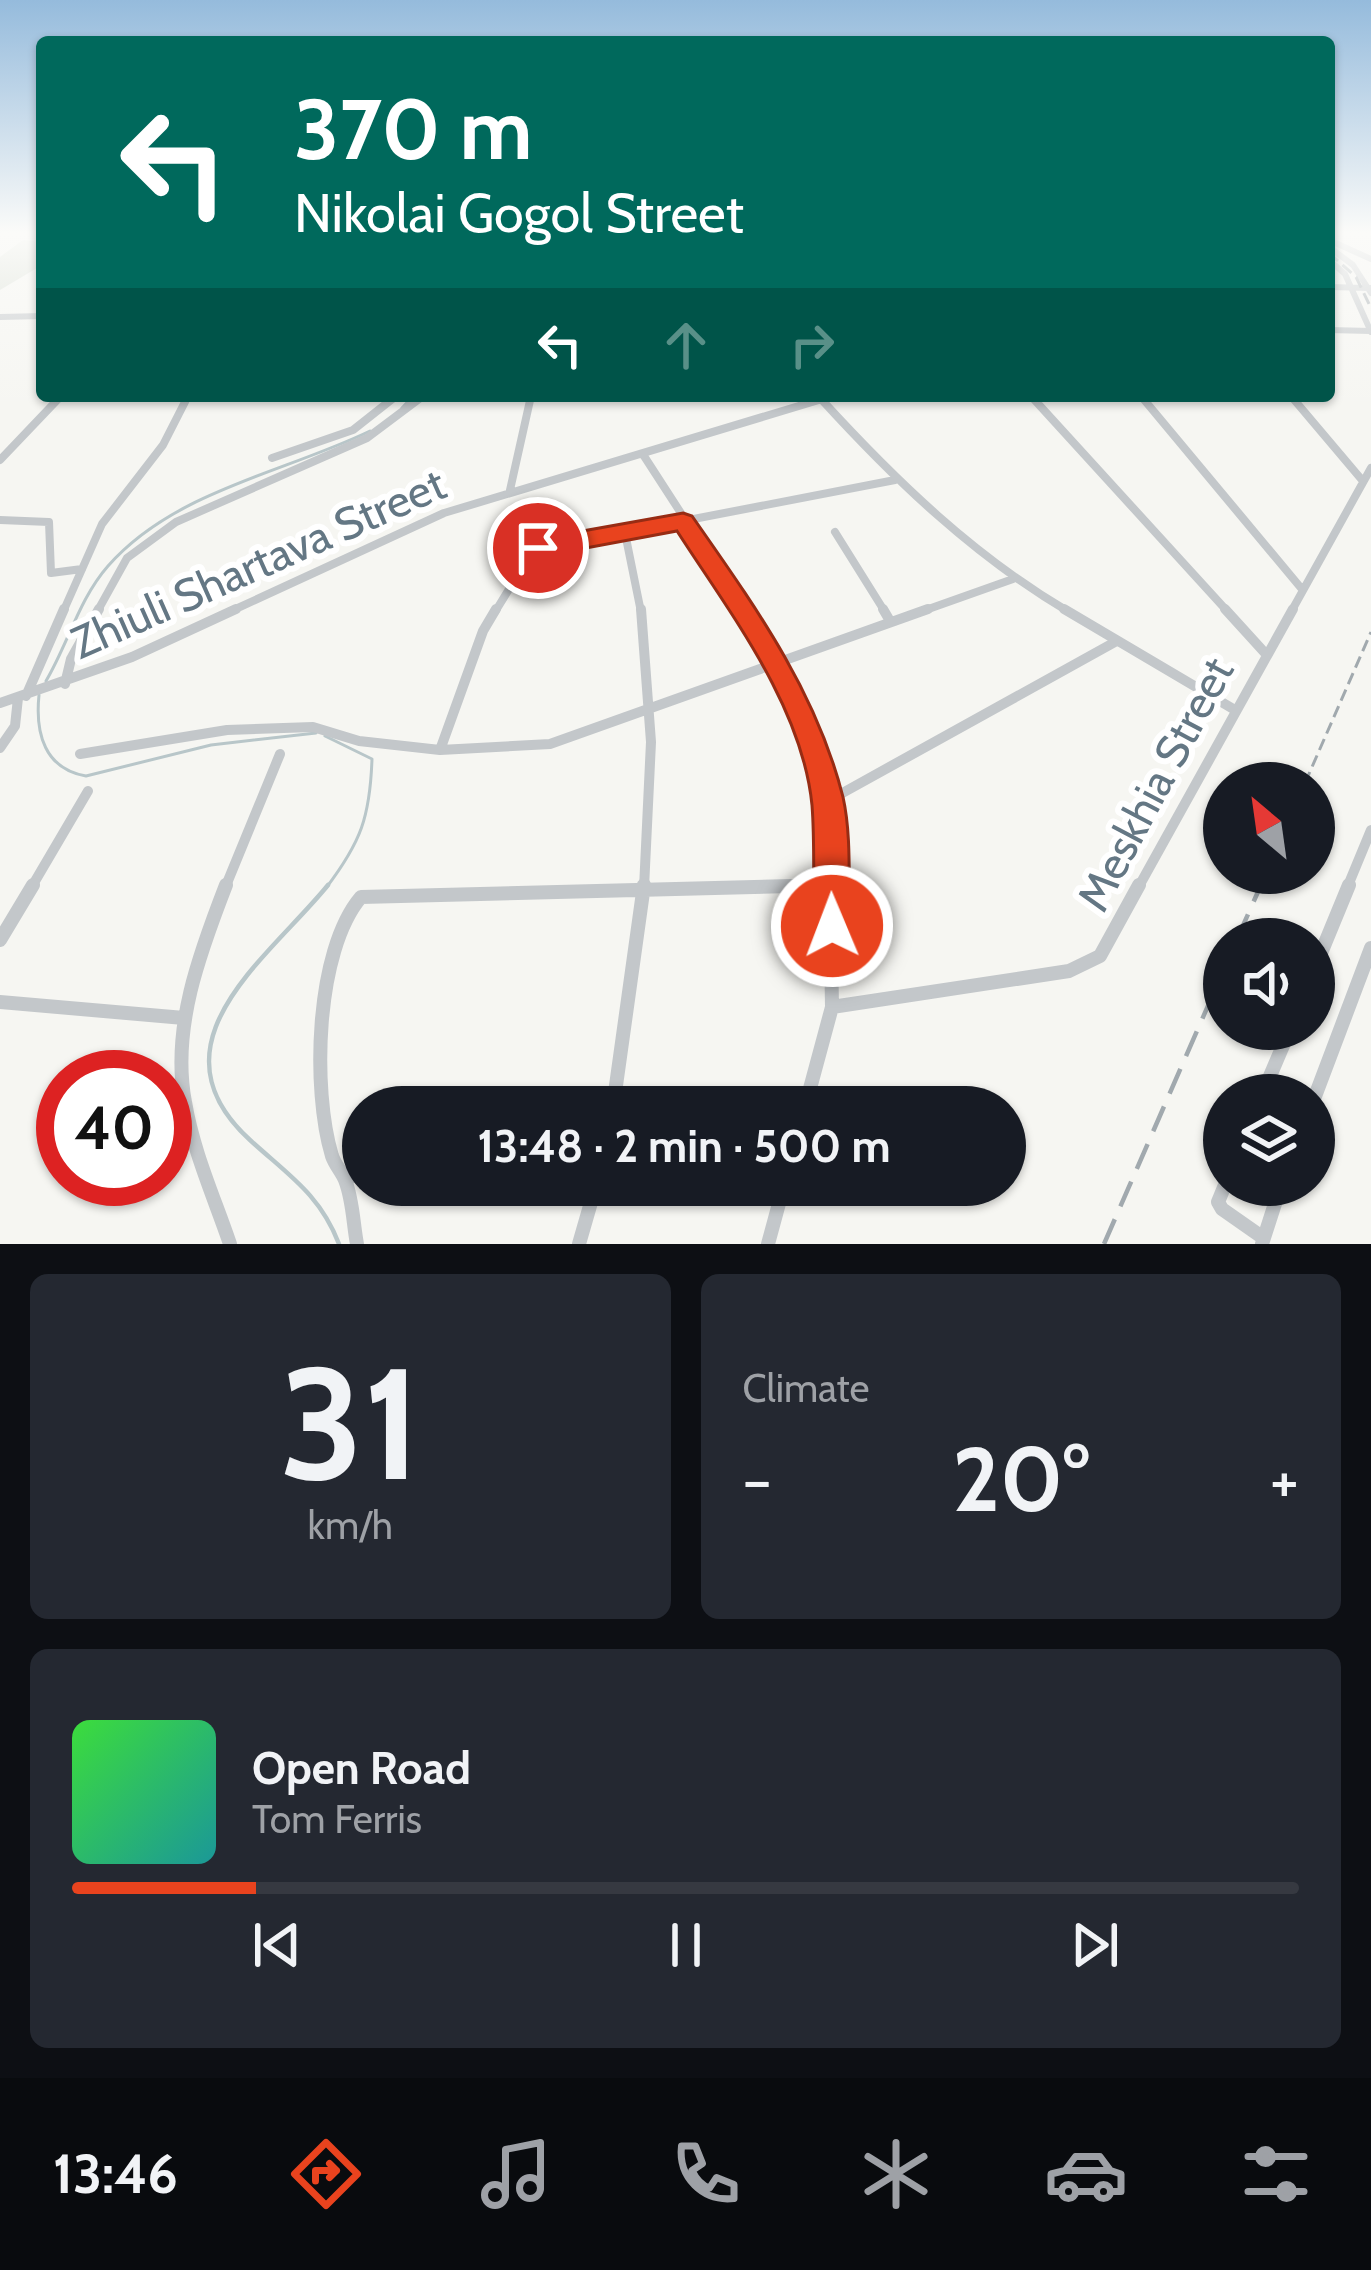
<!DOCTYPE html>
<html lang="en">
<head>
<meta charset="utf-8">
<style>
	:root { --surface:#171b24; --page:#242831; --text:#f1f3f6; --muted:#9ea1a6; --line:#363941; --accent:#e9431e }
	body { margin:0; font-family:Cabin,sans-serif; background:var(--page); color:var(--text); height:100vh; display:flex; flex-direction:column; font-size:45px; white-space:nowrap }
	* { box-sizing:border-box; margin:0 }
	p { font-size:39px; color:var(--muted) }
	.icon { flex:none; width:66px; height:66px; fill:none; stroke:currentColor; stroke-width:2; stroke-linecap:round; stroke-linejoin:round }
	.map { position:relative; height:1244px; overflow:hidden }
	.side { display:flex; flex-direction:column; gap:30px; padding:30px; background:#0d0f14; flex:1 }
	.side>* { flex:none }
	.banner { position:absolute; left:36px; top:36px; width:1299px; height:366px; border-radius:12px; box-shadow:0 3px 9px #0004; background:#00695c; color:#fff; overflow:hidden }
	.needle { width:78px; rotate:331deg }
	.fabs { position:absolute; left:1203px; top:762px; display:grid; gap:24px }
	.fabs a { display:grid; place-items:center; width:132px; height:132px; border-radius:50%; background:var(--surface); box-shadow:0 3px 9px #0004; font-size:60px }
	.speed { position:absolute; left:36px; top:1050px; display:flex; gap:24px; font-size:60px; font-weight:700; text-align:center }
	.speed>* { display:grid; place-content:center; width:156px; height:156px; border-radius:50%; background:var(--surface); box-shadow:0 3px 9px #0004; line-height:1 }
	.speed .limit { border:18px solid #d22; background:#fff; color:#111 }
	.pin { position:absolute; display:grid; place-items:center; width:102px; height:102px; color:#fff; margin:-51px; border:6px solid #fff; border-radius:50%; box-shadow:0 3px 12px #0007 }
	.me { position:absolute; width:132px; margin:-66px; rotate:359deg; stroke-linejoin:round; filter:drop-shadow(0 0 9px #0008) }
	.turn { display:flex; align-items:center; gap:42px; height:252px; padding:0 60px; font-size:54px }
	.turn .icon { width:156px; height:156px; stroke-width:2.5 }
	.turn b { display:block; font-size:84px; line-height:102px }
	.lanes { display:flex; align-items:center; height:114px; padding:0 60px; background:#0003; justify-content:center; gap:60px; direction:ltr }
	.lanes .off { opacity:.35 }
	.big { font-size:90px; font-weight:800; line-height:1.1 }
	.side .card { flex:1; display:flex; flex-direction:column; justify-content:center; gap:18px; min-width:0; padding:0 42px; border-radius:18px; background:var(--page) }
	.side .dial { align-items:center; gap:0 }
	.dial b { font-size:156px; line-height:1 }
	.song { display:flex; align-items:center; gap:36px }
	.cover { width:144px; height:144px; border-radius:18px; background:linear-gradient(135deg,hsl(120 70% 55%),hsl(180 70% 35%)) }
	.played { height:12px; border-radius:6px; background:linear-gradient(90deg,var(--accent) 15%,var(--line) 15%) }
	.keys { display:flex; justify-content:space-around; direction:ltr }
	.heat { display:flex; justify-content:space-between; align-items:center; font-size:66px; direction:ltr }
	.side .tiles { flex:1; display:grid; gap:30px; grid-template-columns:1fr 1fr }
	.card:last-child { grid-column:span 2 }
	.trip { position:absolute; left:342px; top:1086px; width:684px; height:120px; border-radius:60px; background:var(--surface); box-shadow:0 3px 9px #0004; font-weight:800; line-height:120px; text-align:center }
	.tabs { display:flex; height:192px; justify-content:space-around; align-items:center; background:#090b0e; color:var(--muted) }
	.tabs .icon { width:84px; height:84px }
	.tabs .on { color:var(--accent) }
	.tabs b { font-size:54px; color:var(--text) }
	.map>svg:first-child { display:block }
	.green { fill:#d7ddd3 }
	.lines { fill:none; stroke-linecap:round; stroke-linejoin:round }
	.stream-far1 { stroke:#b8c6c9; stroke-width:3 }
	.stream { stroke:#b8c6c9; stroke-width:4.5 }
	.minor-far3 { stroke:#c3c7ca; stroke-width:6 }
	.minor-far2 { stroke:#c3c7ca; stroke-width:8 }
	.minor-far1 { stroke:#c3c7ca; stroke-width:10 }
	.minor { stroke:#c3c7ca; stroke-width:14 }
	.rail-far1 { stroke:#a1a9ae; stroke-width:3; stroke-dasharray:12 6; stroke-linecap:butt }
	.rail { stroke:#a1a9ae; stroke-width:4.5; stroke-dasharray:27 14; stroke-linecap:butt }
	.route { fill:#e9431e; stroke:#972c14; stroke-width:3 }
	.labels { text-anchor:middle; stroke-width:12; stroke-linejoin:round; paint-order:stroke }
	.street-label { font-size:45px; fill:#647784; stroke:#fff }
</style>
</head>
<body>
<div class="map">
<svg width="1371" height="1244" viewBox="0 0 1371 1244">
	<rect width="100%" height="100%" fill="#f6f6f2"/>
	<!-- green -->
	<path class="green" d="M 23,240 L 42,242 L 42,265 L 0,290 L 0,257 Z"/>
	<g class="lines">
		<!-- stream-far1 -->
		<path class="stream-far1" d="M 402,408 L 413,396
			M 46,681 C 68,644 79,599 108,566 C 174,491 283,473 370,431
			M 39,695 C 35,734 45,769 86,776 L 211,745 L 316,733
			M 325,736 L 372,759 C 370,817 361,842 326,888"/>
		<!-- stream -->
		<path class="stream" d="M 328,885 C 270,957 144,1043 250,1140 C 287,1174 320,1194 339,1244"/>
		<!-- minor-far3 -->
		<path class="minor-far3" d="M 1329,240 L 1371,259
			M 1329,247 L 1353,265 L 1371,293
			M 1329,260 L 1345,274 L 1371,332
			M 1329,287 L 1371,288
			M 0,317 L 42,316
			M 1329,330 L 1371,331
			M 1031,396 L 1034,399
			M 1141,396 L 1144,399
			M 1291,396 L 1294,399
			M 58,399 L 61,396
			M 393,399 L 397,396
			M 419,399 L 424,396
			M 822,399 L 834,396"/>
		<!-- minor-far2 -->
		<path class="minor-far2" d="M 1031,396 L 1228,612
			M 1141,396 L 1301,588
			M 1291,396 L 1362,480
			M 822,400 C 896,481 974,556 1069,612
			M 644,456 L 745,612
			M 272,458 L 353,430 L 396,396
			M 0,460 L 61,396
			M 510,490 L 531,396
			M 0,520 L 49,522 L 51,573 L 82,569
			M 835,532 L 885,612
			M 625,533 L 641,612
			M 63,612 L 102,524 L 163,445 L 188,396
			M 97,612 L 127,558 L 176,522 L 367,438 L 423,396
			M 229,612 L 444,513 L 832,396
			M 495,612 L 533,550 L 895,480
			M 920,612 L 1013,579
			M 1291,612 L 1371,468"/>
		<!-- minor-far1 -->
		<path class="minor-far1" d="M 641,609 L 651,742 L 644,888
			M 743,609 L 797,704 L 828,801 L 830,888
			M 883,609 L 890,621
			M 1064,609 L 1235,710
			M 1225,609 L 1265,653
			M 65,684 L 71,659 L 99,609
			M 26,696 L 64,609
			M 0,703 L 132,657 L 236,609
			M 0,748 L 15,726 L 18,698
			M 440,750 L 483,631 L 496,609
			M 80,754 L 227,730 L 313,727 L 359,741 L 440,750 L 550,744 L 928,609
			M 828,801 L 1115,642
			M 31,888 L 88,791
			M 225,888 L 280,754
			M 715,888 L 831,885
			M 1138,888 L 1293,609
			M 1347,888 L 1371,830"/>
		<!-- minor -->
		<path class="minor" d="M 226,885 C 200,952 171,1029 185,1102 C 193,1151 214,1197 230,1244
			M 0,940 L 33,885
			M 1314,970 L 1349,885
			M 0,1002 L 184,1018
			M 832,1007 L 1069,971 L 1100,956 L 1139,885
			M 1262,1095 L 1290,1029
			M 1314,1099 L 1371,948
			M 613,1107 L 644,885
			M 805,1107 L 832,1007 L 830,885
			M 345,1178 L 363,1174
			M 1225,1185 L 1218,1202 L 1222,1209 L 1262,1237
			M 357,1244 C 353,1223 353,1200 345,1180 C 342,1172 335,1165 332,1156 C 312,1090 315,951 361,897 L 831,885
			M 579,1244 L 596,1185
			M 768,1244 L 784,1185
			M 1262,1244 L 1281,1185"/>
		<!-- rail-far1 -->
		<path class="rail-far1" d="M 1329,253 L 1356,277 L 1371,308
			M 1305,783 L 1371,632
			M 1259,888 L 1266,873"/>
		<!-- rail -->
		<path class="rail" d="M 1237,939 L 1261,885
			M 1104,1244 L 1224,969"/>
	</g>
	<!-- sky -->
	<linearGradient id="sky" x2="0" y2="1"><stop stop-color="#95bbdc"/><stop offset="0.57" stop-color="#fbfbf9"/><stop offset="1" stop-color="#fbfbf9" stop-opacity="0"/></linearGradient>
	<rect width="1371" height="408" fill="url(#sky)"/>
	<!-- route -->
	<path class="route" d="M 683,513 L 692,516 C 754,605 816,690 843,797 C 852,837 848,885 850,926 L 844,938 L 832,944 L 819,938 L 814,926 C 813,886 815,844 812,805 C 802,705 729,612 677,531 L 538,557 L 526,548 L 538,539 Z"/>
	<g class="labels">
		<!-- street labels -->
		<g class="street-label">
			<text transform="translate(258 563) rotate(-24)" y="16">Zhiuli Shartava Street</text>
			<text transform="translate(1155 784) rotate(-62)" y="16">Meskhia Street</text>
		</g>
	</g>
</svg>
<div class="fabs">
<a><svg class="needle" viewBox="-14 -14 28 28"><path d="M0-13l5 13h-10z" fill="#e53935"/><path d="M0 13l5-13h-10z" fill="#9ea1a6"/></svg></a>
<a><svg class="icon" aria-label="sound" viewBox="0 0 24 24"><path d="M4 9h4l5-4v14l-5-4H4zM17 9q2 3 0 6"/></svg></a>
<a><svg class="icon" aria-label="layers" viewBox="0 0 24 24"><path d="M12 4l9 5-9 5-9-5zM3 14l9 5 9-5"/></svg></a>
</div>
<div class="speed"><div class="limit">40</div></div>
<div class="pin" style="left:538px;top:548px;background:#d93025"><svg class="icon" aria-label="arrive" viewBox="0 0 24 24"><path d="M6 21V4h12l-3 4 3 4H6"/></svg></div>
<svg class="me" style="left:832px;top:926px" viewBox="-20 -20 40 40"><circle r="17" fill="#e9431e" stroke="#fff" stroke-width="3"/><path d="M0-11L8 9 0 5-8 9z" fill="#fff"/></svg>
<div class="trip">13:48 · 2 min · 500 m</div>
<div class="banner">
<div class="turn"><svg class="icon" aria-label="left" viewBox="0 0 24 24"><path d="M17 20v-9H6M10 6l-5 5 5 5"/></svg><div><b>370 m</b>Nikolai Gogol Street</div></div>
<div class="lanes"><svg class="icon" aria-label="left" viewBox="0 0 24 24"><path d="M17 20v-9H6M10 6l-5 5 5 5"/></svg><svg class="icon off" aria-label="ahead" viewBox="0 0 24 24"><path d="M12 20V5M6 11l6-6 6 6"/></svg><svg class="icon off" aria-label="right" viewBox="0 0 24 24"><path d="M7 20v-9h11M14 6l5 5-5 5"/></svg></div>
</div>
</div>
<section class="side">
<div class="tiles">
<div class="card dial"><b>31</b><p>km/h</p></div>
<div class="card"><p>Climate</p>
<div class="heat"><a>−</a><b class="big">20°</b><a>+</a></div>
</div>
<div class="card">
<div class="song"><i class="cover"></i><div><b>Open Road</b><p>Tom Ferris</p></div></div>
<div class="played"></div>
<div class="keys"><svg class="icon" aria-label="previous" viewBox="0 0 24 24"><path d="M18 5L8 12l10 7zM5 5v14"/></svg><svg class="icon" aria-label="pause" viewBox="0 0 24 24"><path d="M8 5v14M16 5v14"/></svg><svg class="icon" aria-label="next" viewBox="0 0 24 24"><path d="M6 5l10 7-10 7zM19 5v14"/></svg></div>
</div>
</div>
</section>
<nav class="tabs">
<b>13:46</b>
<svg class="icon on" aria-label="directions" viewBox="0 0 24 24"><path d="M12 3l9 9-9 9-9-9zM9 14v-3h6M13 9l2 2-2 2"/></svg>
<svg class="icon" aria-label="music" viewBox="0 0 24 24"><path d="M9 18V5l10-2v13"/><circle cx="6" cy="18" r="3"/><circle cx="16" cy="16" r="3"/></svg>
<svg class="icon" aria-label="phone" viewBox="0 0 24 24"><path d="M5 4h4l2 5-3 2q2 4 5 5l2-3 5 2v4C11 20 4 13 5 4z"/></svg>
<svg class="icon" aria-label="climate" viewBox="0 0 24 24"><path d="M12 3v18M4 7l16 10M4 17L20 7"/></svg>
<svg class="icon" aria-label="car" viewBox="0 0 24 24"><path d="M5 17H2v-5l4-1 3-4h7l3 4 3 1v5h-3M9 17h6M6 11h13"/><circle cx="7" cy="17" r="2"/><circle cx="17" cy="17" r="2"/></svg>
<svg class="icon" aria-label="filters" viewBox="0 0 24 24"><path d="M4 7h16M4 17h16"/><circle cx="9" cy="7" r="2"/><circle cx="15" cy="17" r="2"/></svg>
</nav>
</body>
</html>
